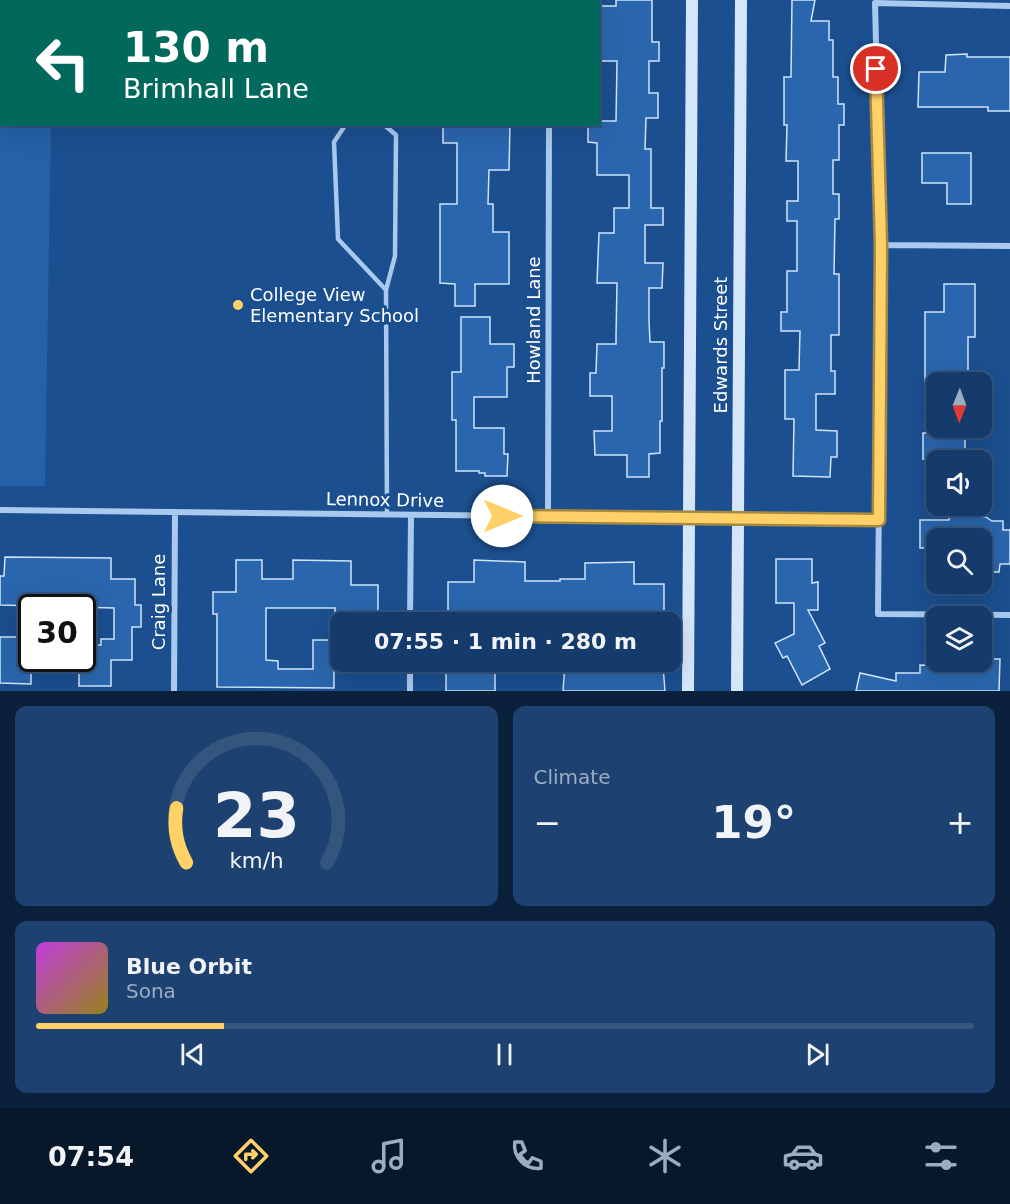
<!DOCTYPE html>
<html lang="en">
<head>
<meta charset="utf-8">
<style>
	:root { --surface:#143b6b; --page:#1d4271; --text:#f1f3f6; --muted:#9dadc1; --line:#33557e; --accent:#ffd166 }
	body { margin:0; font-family:"DejaVu Sans",sans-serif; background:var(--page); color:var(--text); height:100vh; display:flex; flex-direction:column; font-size:22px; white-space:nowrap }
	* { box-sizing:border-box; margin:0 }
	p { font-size:20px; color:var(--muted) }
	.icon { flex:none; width:33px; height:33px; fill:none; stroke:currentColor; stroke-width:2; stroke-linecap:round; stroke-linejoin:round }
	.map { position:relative; height:691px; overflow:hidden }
	.panel { display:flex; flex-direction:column; gap:15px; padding:15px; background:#0b203b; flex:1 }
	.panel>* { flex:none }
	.guide { position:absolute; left:0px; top:0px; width:600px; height:126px; box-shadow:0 6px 24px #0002,0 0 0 2px var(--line); background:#00695c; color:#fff; overflow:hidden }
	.needle { width:39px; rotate:181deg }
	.buttons { position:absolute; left:926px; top:372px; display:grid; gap:12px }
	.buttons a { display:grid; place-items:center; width:66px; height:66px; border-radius:12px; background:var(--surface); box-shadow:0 6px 24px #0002,0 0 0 2px var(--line); font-size:30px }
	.speed { position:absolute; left:18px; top:594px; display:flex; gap:12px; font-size:30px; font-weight:700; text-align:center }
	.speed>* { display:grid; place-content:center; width:78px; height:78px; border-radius:50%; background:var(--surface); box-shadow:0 6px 24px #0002,0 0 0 2px var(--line); line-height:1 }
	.speed .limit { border:3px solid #111; border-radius:9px; background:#fff; color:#111 }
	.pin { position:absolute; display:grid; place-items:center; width:51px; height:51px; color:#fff; margin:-26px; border:3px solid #fff; border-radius:50%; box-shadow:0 2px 6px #0007 }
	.me { position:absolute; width:66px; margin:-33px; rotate:90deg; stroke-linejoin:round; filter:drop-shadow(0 0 4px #0008) }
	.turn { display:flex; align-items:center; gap:21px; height:126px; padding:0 24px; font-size:27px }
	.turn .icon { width:78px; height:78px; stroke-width:2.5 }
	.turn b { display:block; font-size:42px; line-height:51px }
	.big { font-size:45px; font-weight:800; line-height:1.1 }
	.panel .widget { flex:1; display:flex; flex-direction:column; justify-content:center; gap:9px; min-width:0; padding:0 21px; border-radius:12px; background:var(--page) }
	.panel .dial { align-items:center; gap:0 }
	.dial svg { height:156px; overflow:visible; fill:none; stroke:var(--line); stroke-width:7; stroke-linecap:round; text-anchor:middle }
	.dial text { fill:var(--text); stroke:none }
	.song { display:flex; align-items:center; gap:18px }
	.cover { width:72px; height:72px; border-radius:9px; background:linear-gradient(135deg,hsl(290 70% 55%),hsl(50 70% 35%)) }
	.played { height:6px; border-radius:3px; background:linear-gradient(90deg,var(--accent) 20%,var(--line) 20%) }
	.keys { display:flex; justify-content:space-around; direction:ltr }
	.heat { display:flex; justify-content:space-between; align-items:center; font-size:33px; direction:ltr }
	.panel .tiles { flex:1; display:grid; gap:15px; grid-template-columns:1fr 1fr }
	.widget:last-child { grid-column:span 2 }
	.trip { position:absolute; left:330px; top:612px; width:351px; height:60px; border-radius:12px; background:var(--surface); box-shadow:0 6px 24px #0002,0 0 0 2px var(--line); font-weight:800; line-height:60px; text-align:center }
	.tab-bar { display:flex; height:96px; justify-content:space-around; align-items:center; background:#08182b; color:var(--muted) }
	.tab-bar .icon { width:42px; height:42px }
	.tab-bar .current { color:var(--accent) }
	.tab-bar b { font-size:27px; color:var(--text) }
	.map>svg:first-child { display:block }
	.green { fill:#2461a8 }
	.building { fill:#2a66ad; stroke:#cfe3fa; stroke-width:1.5 }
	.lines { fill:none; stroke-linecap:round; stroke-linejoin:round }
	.lane { stroke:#a9c9ee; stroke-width:4.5 }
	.street { stroke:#a9c9ee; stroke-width:6 }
	.secondary { stroke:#d6e6fa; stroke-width:12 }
	.route-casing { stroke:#a68842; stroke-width:15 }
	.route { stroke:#ffd166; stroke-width:10 }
	.poi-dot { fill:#ffd166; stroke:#1b4f8f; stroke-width:2 }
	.labels { text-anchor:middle; stroke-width:6; stroke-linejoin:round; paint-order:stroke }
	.poi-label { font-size:18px; fill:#fff; stroke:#1b4f8f; text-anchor:start }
	.street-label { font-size:18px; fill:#fff; stroke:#1b4f8f }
</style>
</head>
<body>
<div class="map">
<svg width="1010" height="691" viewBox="0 0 1010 691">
	<rect width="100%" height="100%" fill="#1b4f8f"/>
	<!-- green -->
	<path class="green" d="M 0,0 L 53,0 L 2,2 L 2,124 L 51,125 L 45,486 L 0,486 Z"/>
	<!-- building -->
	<path class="building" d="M 616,0 L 652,0 L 652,42 L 659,42 L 659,61 L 649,61 L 649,93 L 658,93 L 658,118 L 646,118 L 645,149 L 651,149 L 651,208 L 663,208 L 663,225 L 645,225 L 645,263 L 663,263 L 662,288 L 649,288 L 649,320 L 650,342 L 664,342 L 664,368 L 662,368 L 662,421 L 660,421 L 660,453 L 649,454 L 649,477 L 627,477 L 627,455 L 595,455 L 594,431 L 612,431 L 612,396 L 590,396 L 590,373 L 596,373 L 597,344 L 616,344 L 616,336 L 617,283 L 597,283 L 599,233 L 614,233 L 614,208 L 629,208 L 629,175 L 597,175 L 597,143 L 588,142 L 588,124 L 598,124 L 598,121 L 616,121 L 617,61 L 598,61 L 598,6 L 616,6 Z
		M 792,0 L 815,0 L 811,21 L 829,21 L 829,40 L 833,40 L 833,77 L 838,77 L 838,104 L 844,104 L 844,125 L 839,125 L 839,160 L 833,160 L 833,194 L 839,194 L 839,219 L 835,219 L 834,274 L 839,274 L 839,335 L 831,335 L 831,371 L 835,371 L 835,394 L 816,394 L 816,430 L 837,431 L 837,457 L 831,457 L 830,477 L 793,476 L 794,419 L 785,419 L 785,370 L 799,370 L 800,331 L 781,331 L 781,312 L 787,312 L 787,271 L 797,271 L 797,221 L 787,221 L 787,201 L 798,201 L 798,161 L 786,161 L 787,125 L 784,125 L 784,77 L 791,77 Z
		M 967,54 L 967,57 L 1010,57 L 1010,111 L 988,111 L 988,107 L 918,107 L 919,72 L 945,72 L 946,55 Z
		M 443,124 L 510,124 L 509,170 L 489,170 L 488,204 L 493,204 L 493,232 L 509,232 L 509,284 L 475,284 L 475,306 L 455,306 L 455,284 L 440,283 L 440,204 L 457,204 L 457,143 L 443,143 Z
		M 922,153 L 971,153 L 971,204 L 947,204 L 947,183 L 922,183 Z
		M 944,284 L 975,284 L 975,337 L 968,337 L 968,382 L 925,382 L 925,312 L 944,312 Z
		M 461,317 L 490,317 L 490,344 L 514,344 L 514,367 L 507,367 L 507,397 L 474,397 L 474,428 L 504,428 L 504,454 L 508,454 L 507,476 L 485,476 L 485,473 L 479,473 L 479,471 L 456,471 L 456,420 L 452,420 L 452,372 L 461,372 Z
		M 923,433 L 965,433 L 965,459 L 923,459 Z
		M 950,508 L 969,508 L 969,517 L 986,517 L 992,521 L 1003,521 L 1003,530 L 1010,530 L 1010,564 L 1000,564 L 999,572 L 981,572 L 981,538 L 936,538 L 936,548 L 920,548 L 920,520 L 949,520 Z
		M 5,557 L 111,558 L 111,579 L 135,579 L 135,605 L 141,605 L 141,627 L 132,627 L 132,660 L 111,660 L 111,686 L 79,686 L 79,658 L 82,658 L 82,645 L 101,645 L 101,639 L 114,639 L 114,608 L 0,605 L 0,576 L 4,576 Z
		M 776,559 L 812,559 L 812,583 L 818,582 L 818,610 L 808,610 L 825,643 L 819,646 L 830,669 L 802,685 L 787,656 L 783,658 L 775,643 L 794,634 L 794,603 L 776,603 Z
		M 236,560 L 262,560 L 262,579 L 293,579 L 293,560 L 351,561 L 351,585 L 378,585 L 378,615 L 335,615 L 335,608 L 266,608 L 266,660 L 278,661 L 278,669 L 313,669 L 313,640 L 340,640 L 340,666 L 334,666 L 334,688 L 217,687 L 217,614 L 213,614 L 213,592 L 236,592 Z
		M 474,560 L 525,562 L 525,581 L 560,581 L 560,579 L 585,579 L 585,563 L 634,562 L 634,584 L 664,584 L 664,616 L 606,615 L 606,622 L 560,622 L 560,614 L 519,615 L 519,622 L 502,622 L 502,611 L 469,611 L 468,622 L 448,622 L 448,582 L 474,582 Z
		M 0,637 L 31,637 L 31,684 L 0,683 Z
		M 981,659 L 1000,659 L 999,691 L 856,691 L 860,673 L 896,681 L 896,673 L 920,673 L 920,665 L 950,666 L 951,662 L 981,662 Z
		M 446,662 L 477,662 L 477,673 L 495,672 L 495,691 L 446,691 Z
		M 565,663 L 610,666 L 609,670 L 663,666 L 665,691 L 563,691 Z"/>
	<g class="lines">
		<!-- lane -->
		<path class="lane" d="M 387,0 L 387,2
			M 346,124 L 334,142 L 338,239 L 386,290
			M 383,124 L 396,135 L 395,256 L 386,290 L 387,515"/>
		<!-- street -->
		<path class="street" d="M 550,2 L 550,0
			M 1010,6 L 875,3 L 881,245 L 878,614 L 1010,615
			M 881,245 L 1010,246
			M 0,510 L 879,520
			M 548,516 L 549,124
			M 410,622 L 411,516
			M 174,691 L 175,513
			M 410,691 L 410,662"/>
		<!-- secondary -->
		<path class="secondary" d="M 688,691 L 692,0
			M 737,691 L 741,0"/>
	</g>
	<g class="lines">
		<!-- route casing -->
		<g class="route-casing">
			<path id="route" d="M 502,516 L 879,520 L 881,245 L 876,69"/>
		</g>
		<!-- route -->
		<use href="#route" class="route"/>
	</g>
	<!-- markers -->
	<circle class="poi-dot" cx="238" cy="305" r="6"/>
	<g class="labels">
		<!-- poi labels -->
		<g class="poi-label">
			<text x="250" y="301">College View<tspan x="250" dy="21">Elementary School</tspan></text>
		</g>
		<!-- street labels -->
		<g class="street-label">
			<text transform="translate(534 320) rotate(-90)" y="6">Howland Lane</text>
			<text transform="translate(721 345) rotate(-90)" y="6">Edwards Street</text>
			<text transform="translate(385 500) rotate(1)" y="6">Lennox Drive</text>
			<text transform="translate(159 602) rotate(-90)" y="6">Craig Lane</text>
		</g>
	</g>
</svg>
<div class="buttons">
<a><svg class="needle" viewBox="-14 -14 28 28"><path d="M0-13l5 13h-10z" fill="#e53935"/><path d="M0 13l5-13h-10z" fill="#9dadc1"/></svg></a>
<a><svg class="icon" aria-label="sound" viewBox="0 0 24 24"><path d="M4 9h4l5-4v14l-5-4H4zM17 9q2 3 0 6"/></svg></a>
<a><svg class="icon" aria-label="search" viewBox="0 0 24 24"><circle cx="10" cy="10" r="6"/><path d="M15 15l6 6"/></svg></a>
<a><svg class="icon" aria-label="layers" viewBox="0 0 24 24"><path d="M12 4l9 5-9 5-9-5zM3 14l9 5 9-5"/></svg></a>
</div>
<div class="speed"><div class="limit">30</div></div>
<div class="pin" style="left:876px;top:69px;background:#d93025"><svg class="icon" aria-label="arrive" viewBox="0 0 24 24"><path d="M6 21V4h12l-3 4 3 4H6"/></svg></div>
<svg class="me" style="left:502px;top:516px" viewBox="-20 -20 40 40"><circle r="19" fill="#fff"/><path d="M0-13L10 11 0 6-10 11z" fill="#ffd166"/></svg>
<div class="trip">07:55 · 1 min · 280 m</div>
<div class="guide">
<div class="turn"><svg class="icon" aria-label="left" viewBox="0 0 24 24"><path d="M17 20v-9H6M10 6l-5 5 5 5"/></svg><div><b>130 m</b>Brimhall Lane</div></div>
</div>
</div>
<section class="panel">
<div class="tiles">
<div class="widget dial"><svg viewBox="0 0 100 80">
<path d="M14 69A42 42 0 1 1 86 69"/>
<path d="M14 69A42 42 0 0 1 9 41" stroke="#ffd166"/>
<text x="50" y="56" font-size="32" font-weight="700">23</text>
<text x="50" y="72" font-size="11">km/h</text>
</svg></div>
<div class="widget"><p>Climate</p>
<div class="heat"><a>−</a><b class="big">19°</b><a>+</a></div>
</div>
<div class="widget">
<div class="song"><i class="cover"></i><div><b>Blue Orbit</b><p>Sona</p></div></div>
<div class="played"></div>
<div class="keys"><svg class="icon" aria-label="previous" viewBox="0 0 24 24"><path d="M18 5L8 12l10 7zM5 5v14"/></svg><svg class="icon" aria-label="pause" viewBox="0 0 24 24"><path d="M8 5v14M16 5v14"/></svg><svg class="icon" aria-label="next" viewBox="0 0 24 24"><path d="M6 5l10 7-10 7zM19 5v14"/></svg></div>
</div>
</div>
</section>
<nav class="tab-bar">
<b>07:54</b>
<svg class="icon current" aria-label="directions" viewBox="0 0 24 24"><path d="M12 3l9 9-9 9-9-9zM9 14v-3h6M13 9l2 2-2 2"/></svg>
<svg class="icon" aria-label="music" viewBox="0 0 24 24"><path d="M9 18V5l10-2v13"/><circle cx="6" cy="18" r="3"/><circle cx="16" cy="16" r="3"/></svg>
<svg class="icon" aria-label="phone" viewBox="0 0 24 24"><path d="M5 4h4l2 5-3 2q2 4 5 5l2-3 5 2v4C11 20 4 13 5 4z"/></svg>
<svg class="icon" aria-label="climate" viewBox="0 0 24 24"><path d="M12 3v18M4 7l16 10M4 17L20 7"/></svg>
<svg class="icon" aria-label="car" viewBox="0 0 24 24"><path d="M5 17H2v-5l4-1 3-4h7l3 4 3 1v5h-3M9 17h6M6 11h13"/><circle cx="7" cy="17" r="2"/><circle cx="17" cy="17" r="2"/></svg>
<svg class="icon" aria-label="filters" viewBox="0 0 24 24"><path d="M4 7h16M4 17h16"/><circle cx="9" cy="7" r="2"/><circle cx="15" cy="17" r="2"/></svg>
</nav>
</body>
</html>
